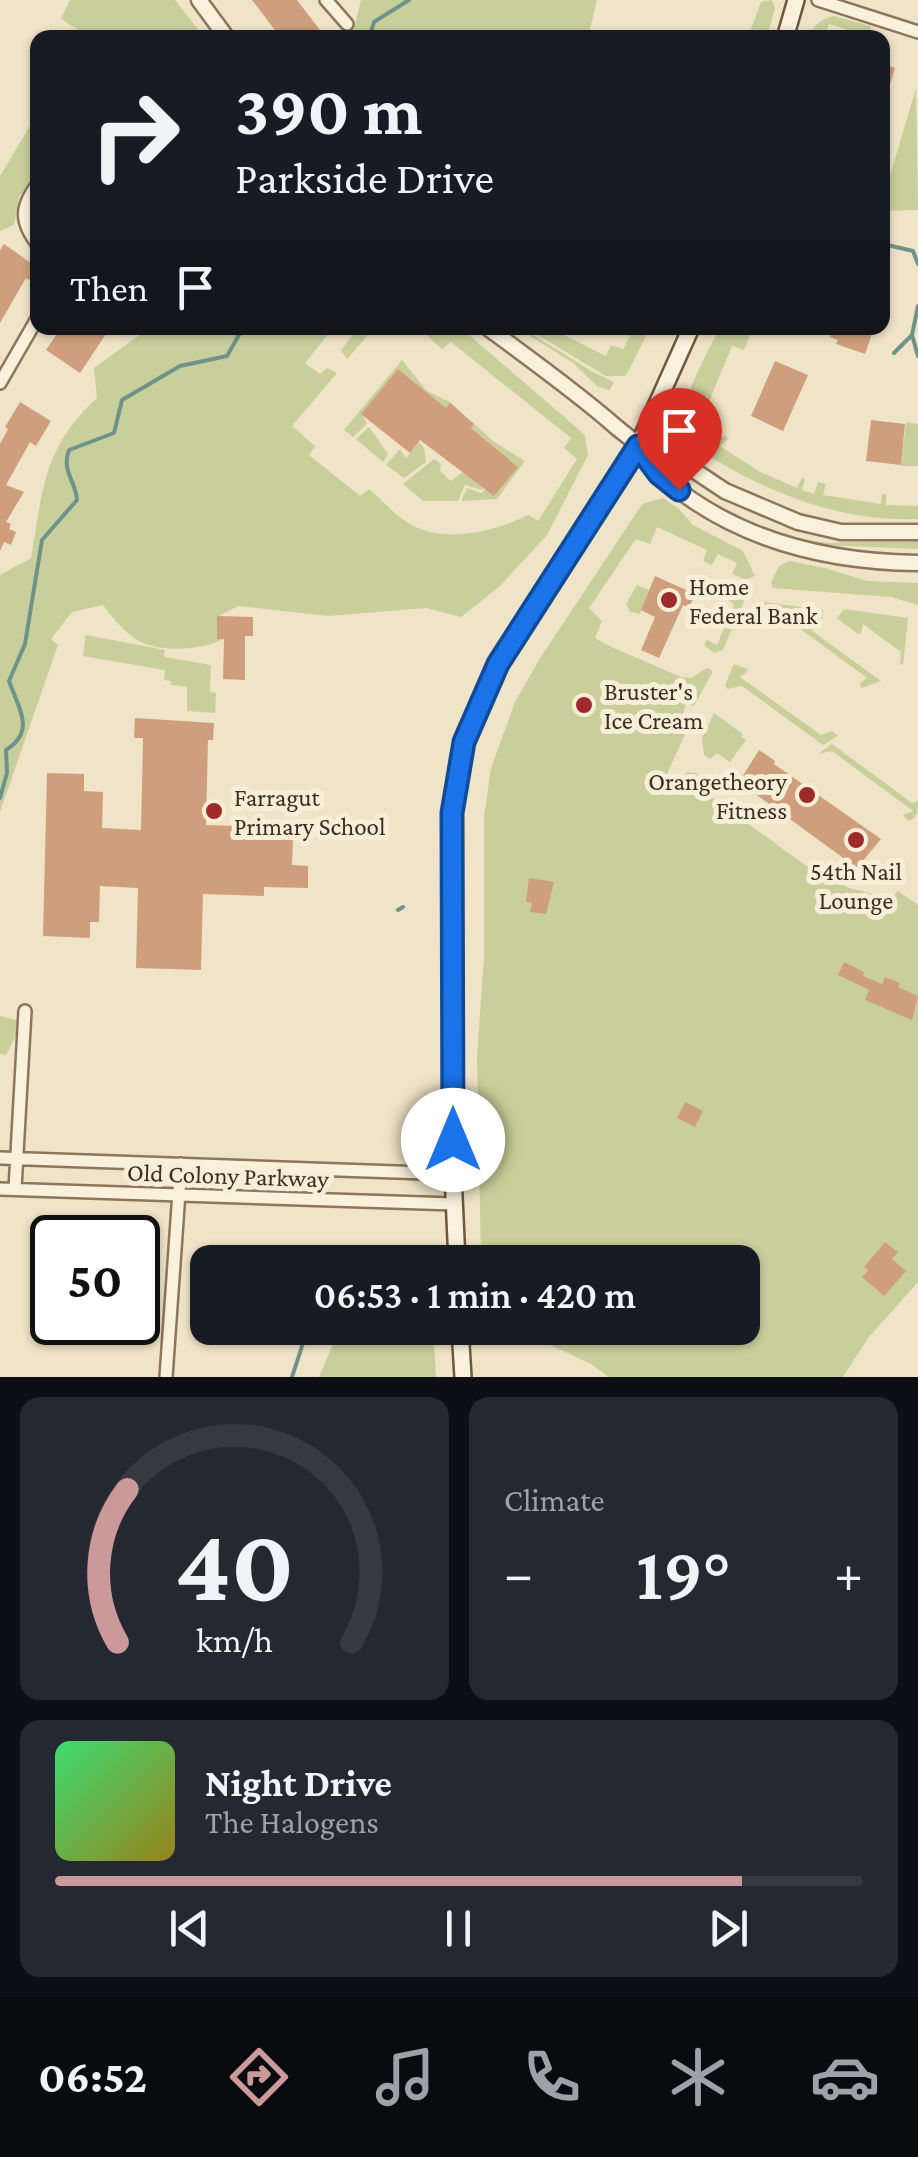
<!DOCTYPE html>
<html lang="en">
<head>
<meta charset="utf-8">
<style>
	:root { --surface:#171b24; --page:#242831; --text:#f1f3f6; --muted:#9ea1a6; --line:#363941; --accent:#cc999b }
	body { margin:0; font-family:"Crimson Pro",serif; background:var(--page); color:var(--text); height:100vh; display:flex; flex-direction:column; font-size:38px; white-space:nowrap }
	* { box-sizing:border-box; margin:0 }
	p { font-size:32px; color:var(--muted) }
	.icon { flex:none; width:55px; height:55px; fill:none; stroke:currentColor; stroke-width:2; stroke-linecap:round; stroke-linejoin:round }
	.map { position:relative; height:1377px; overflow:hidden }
	.sheet { display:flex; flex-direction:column; gap:20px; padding:20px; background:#0d0f14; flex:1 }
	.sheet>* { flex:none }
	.guide { position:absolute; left:30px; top:30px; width:860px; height:305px; border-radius:20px; box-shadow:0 2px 8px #0004; background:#171b24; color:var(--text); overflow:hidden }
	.speed { position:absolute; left:30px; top:1215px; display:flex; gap:20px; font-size:50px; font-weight:700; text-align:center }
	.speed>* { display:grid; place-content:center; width:130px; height:130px; border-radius:50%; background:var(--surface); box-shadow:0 2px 8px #0004; line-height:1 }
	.speed .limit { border:5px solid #111; border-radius:15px; background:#fff; color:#111 }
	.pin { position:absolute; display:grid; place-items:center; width:85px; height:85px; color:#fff; margin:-102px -42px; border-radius:50% 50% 50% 0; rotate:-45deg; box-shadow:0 0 10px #0007 }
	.pin .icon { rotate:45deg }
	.me { position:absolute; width:110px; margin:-55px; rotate:0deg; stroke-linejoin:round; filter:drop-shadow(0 0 8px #0008) }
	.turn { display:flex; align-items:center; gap:35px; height:210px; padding:0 40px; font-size:45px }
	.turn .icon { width:130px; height:130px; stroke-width:2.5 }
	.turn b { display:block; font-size:70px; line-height:85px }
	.then { display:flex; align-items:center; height:95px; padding:0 40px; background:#0003; gap:20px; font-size:38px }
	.big { font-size:75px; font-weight:600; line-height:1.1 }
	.sheet .card { flex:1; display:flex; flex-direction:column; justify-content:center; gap:15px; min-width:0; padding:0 35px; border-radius:20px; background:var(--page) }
	.sheet .dial { align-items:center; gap:0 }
	.dial svg { height:260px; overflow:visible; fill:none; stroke:var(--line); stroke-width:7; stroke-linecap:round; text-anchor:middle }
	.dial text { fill:var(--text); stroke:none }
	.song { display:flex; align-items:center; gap:30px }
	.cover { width:120px; height:120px; border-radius:15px; background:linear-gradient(135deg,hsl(140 70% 55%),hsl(50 70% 35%)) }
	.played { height:10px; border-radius:5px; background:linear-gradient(90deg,var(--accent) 85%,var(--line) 85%) }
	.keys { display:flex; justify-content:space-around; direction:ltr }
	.heat { display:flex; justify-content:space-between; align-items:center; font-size:55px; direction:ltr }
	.sheet .tiles { flex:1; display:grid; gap:20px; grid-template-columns:1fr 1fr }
	.card:last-child { grid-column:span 2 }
	.trip { position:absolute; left:190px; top:1245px; width:570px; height:100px; border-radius:20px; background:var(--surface); box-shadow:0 2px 8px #0004; font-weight:600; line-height:100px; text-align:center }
	.menu { display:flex; height:160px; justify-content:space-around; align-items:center; background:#090b0e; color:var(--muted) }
	.menu .icon { width:70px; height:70px }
	.menu .current { color:var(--accent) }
	.menu b { font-size:45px; color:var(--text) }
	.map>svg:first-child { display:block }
	.green { fill:#c9cf9b }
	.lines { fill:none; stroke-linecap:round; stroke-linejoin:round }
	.stream { stroke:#6f938a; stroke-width:4 }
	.building { fill:#cf9f7d }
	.minor-casing { stroke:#8d765c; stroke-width:16 }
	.tertiary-casing { stroke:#8d765c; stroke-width:19 }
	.secondary-casing { stroke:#6f573f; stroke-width:20 }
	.minor { stroke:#faf1dc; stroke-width:11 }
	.tertiary { stroke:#faf1dc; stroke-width:14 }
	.secondary { stroke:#faf1dc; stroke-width:15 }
	.route-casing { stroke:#114b97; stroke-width:25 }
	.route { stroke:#1a73e8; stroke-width:18 }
	.poi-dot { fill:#9e2a2b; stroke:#f7eed8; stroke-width:4 }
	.labels { text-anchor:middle; stroke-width:10; stroke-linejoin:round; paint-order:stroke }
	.poi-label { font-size:25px; fill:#3d2e20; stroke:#f7eed8; text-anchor:start }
	.street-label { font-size:25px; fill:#3d2e20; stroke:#f7eed8 }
</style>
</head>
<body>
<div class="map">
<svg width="918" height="1377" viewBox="0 0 918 1377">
	<rect width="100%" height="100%" fill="#f0e4c8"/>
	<!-- green -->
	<path class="green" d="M 70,0 L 175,0 L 204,37 L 74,37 L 77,29 L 61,19 Z
		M 361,0 L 597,0 L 588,37 L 352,37 Z
		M 772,0 L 775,8 L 767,37 L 748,37 L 761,2 Z
		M 834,16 L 870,26 L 872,34 L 867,36 L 829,24 L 824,37 L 808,37 C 813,26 822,18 834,16 Z
		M 916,88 L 918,210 L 883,211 L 883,200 Z
		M 37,114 L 37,174 L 19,197 L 14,225 L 0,231 L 0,176 Z
		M 149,328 L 333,328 L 305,363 L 320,374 L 327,368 L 337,373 L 292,426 L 315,446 L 309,455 L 360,496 L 369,489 C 382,500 396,517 412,525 C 445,544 497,531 528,515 L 538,521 L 577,459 L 564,448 L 571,438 L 451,342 L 442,349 L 424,333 L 430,328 L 460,328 L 469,335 L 585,435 L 588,455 L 547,535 L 500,586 L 461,617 L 426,608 L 328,616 L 238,606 L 217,617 L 224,639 C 202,650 159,653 137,640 C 124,632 112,617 103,605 L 72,612 L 51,639 L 58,645 L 0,812 L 0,575 L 31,558 C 43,488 43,448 97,398 L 94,368 Z
		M 358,328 L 374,328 L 347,359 L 341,350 Z
		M 522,328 L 593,372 L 614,382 L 610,390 L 598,387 L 573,363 L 527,334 Z
		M 526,328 L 550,328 L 606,356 L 611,345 L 623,349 L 634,328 L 650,328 L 629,370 L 625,376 L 606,376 Z
		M 720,328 L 752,331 L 744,350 L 732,346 L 708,404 L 711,435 L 722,430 L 723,433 L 709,442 L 685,440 C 670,418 708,351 720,328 Z
		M 402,360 L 427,391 L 450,402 L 493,441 L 525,461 L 497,499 L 461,501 L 467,488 L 481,493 L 487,489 L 495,495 L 517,466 L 471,428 L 474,423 L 450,404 L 446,408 L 398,369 L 362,414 L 367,424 L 353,437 L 344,430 Z
		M 906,422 L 918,424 L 918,466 L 901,466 Z
		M 369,427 L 388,454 L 383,462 L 356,439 Z
		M 725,435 L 728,439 L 720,446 L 760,472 L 797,488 L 802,478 L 805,479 L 802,490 L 814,494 L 818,482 L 826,484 L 823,495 L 881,504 L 882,494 L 886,494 L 886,505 L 918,506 L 918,519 C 835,522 762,490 693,447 L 695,444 L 709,445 Z
		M 419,442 L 424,448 L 426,462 L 404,478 L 386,465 L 400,449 L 406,458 Z
		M 434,459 L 441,464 L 440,471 L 451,481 L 464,471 L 484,487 L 482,490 L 465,485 L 458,501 L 423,501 L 403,484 Z
		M 663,498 L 678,508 L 693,525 L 743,551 L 755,576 L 745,580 L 732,574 L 737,563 L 718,554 L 712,565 L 703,561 L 707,550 L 657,527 L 650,544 L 636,539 L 589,608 L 602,621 L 595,638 L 607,645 L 681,677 L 691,678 L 707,668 L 713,671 L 694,706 L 686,705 L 681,719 L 688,728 L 666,776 L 651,779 L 651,795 C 671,796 676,788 687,772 L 696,773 L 699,776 L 695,785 L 805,865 L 849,888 L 873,894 L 888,902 L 898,891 L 918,905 L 918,1282 L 869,1337 L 843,1377 L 609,1377 L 591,1364 L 514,1328 L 742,1328 L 742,1262 L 481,1262 L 477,1056 L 484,957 L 484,817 L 491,768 L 515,702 L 539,660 L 642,504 Z
		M 801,539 L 829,543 L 918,540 L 918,549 L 821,545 Z
		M 789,561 L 825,568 L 867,581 L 918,583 L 918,605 L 891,597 L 773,588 L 771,583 L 779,566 Z
		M 637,585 L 649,590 L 640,614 L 630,612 L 626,604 Z
		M 731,590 L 740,594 L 744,601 L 723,650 L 714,653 L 704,645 L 707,640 L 717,645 L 734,605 L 725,597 Z
		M 765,602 L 823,610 L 821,624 L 811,630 L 881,681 L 861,688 L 860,683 L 867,678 L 787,619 L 775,624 L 757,611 Z
		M 844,609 L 908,618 L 903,665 L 900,664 L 901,652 L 863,624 L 861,633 L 858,634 L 837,618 Z
		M 86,635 L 165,650 L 164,657 L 211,665 L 210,692 L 216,693 L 215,713 L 187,711 L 187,687 L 171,685 L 171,681 L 164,680 L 165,670 L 83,656 Z
		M 734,664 L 747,669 L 748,671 L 740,677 L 821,735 L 832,731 L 838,736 L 823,745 L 742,686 L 727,689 L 725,685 Z
		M 714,713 L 743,734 L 742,737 L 746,740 L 730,762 L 717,753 L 710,759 L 704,755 L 702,738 Z
		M 832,744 L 912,803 L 918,801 C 918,810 918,818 908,821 L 903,815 L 913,811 L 832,751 L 818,754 Z
		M 0,1016 L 17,1020 L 16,1035 L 6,1055 L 0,1054 Z
		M 434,1341 L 436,1377 L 319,1377 L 333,1344 Z"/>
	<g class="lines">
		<!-- stream -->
		<path class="stream" d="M 369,38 L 374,22 L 409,0
			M 883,244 L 913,251 L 918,264
			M 918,306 L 912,335 L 918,356
			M 894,353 L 912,335
			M 0,798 L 7,773 L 6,750 C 36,731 19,709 9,681 L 25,644 L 42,540 L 77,500 C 76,481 61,471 69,450 L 114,433 L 122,400 L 180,366 L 227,356 L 243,328
			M 398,910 L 403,907
			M 292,1377 L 304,1340"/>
	</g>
	<!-- building -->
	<path class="building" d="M 252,0 L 297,0 L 326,38 L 281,38 Z
		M 882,64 L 895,68 L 885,101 L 882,101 Z
		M 4,244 L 38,268 L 29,280 L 26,278 L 0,323 L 0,250 Z
		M 61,328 L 110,328 L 80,373 L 46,350 Z
		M 833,328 L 874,328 L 865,354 L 836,344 L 838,340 L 830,337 Z
		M 775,361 L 808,375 L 783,431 L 751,416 Z
		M 398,369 L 446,408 L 450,403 L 474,424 L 471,428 L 518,467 L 494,496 L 420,440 L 410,453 L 361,414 Z
		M 20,402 L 51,421 L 36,446 L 30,442 L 6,485 L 24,492 L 6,522 L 11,524 L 9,529 L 16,532 L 11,545 L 4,542 L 0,551 L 0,444 L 8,429 L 5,427 Z
		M 871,420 L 905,424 L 901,465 L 866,461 Z
		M 655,576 L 695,594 L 689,608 L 683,605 L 659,658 L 641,650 L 655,617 L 641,610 Z
		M 217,616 L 253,617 L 253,636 L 245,636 L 245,680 L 223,679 L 224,639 L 217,639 Z
		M 135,718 L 214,723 L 213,740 L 208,740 L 206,825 L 267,827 L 266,838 L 293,838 L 292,865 L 308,866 L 308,888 L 264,887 L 264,896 L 203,894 L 201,970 L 136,968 L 138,888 L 100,886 L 99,922 L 90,922 L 90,938 L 43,936 L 47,773 L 84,774 L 84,791 L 103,792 L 102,828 L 141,830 L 143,738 L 134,738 Z
		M 759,750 L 775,761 L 774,764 L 881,839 L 857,868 L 739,782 Z
		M 529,878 L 554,882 L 546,914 L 530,912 L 532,903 L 526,902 Z
		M 844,962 L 864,972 L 863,976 L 882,984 L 885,977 L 900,983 L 898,987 L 918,996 L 912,1020 L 865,1000 L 869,990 L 838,975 Z
		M 685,1102 L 703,1111 L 695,1127 L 677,1118 Z
		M 885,1242 L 898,1252 L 892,1259 L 906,1271 L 884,1296 L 862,1277 L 868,1270 L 864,1267 Z
		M 533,1247 L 534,1262 L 515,1262 L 514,1248 Z
		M 674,1328 L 711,1328 L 712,1330 L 678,1340 Z"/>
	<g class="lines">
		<!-- minor casing -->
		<g class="minor-casing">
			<path id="minor" d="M 326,0 L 347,24
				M 818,0 L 918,32
				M 38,184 C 20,207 20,222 38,245
				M 0,383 L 38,317
				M 0,1158 L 453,1174
				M 0,1189 L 454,1204
				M 15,1189 L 25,1011
				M 166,1377 L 181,1164"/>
		</g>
		<!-- tertiary casing -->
		<g class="tertiary-casing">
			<path id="tertiary" d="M 199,0 L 227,38
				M 488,328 C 531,360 575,391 615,426 C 623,433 632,439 639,446 C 647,456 652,468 662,477 C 734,539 825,562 918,563
				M 639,446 L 677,459 L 725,491 L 798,522 L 841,532 L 918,532"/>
		</g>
		<!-- secondary casing -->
		<g class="secondary-casing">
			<path id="secondary" d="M 785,38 L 796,0
				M 457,1262 L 453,1174 L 452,813 L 464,742 L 497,665 L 638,446 L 691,328
				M 460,1328 L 463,1377"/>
		</g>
		<!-- minor -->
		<use href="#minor" class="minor"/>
		<!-- tertiary -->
		<use href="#tertiary" class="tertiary"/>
		<!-- secondary -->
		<use href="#secondary" class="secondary"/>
	</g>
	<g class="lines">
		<!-- route casing -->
		<g class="route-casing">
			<path id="route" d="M 453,1140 L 452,813 L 464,742 L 498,664 L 638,446 L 659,474 L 679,490"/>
		</g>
		<!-- route -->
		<use href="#route" class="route"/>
	</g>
	<!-- markers -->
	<g class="poi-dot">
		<circle cx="669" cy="600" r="10"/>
		<circle cx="584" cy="705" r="10"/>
		<circle cx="807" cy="795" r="10"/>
		<circle cx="214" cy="811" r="10"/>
		<circle cx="856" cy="840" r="10"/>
	</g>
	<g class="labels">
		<!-- poi labels -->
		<g class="poi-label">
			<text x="689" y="595">Home<tspan x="689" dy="29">Federal Bank</tspan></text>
			<text x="604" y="700">Bruster's<tspan x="604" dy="29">Ice Cream</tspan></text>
			<text x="787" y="790" text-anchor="end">Orangetheory<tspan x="787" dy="29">Fitness</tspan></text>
			<text x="234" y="806">Farragut<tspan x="234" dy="29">Primary School</tspan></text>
			<text x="856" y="880" text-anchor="middle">54th Nail<tspan x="856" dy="29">Lounge</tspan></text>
		</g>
		<!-- street labels -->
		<g class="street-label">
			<text transform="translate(228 1175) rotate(2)" y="9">Old Colony Parkway</text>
		</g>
	</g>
</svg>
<div class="speed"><div class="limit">50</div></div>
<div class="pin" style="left:679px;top:490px;background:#d93025"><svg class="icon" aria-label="arrive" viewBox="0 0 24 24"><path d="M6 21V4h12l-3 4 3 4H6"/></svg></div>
<svg class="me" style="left:453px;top:1140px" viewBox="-20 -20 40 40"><circle r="19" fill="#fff"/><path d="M0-13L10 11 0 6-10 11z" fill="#1a73e8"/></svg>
<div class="trip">06:53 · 1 min · 420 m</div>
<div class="guide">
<div class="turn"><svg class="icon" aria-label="right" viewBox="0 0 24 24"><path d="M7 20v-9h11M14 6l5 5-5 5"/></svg><div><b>390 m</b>Parkside Drive</div></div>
<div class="then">Then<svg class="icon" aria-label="arrive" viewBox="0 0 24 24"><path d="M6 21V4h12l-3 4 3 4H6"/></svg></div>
</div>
</div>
<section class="sheet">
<div class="tiles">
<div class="card dial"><svg viewBox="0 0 100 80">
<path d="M14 69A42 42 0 1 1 86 69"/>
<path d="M14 69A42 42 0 0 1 17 22" stroke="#cc999b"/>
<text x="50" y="56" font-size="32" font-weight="700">40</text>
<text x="50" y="72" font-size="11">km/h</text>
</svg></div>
<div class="card"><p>Climate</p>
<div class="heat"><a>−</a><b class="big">19°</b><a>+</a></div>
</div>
<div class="card">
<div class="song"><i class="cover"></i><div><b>Night Drive</b><p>The Halogens</p></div></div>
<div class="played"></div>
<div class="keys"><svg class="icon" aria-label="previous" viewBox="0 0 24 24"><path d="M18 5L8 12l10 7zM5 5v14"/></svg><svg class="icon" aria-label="pause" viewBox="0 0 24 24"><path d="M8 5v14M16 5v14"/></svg><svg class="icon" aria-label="next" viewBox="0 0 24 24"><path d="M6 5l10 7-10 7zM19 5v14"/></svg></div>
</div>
</div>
</section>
<nav class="menu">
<b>06:52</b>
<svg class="icon current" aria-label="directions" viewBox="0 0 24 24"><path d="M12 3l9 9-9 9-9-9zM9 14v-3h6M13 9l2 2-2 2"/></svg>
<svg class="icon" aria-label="music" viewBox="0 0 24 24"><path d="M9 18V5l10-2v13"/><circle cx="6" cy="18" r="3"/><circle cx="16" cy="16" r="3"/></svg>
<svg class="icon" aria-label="phone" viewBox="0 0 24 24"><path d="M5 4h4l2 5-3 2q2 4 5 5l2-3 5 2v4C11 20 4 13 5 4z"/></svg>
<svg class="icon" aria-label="climate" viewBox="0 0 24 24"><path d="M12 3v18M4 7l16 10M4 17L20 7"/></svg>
<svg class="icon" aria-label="car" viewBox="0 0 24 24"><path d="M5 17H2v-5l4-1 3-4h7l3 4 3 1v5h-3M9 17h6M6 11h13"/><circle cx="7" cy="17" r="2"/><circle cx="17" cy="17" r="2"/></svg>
</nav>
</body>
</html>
